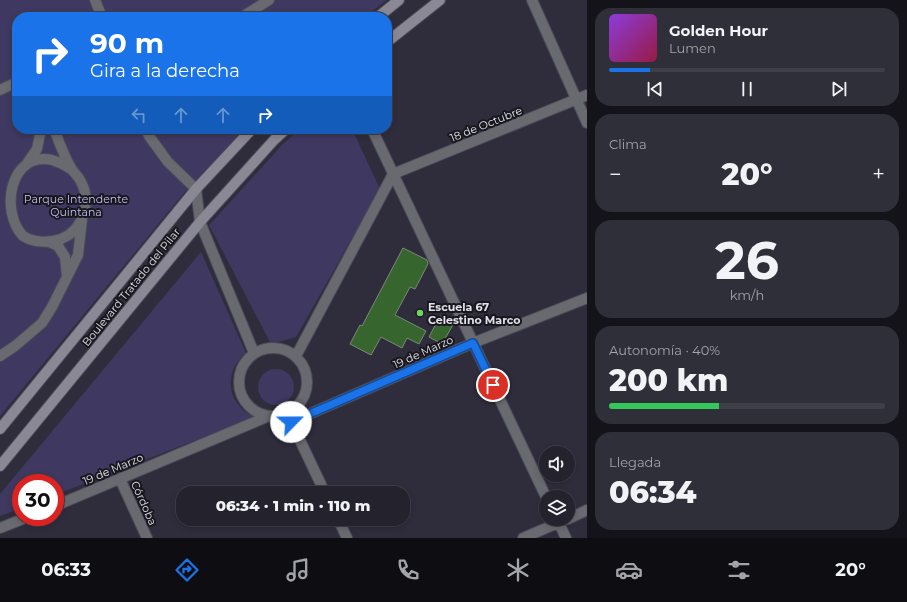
<!DOCTYPE html>
<html lang="es">
<head>
<meta charset="utf-8">
<style>
	:root { --surface:#23222d; --page:#2f2f39; --text:#f1f3f6; --muted:#a3a4aa; --line:#403f49; --accent:#1a73e8 }
	body { margin:0; font-family:Montserrat,sans-serif; background:var(--page); color:var(--text); height:100vh; display:flex; flex-direction:column; font-size:15px; white-space:nowrap }
	* { box-sizing:border-box; margin:0 }
	p { font-size:13px; color:var(--muted) }
	.icon { flex:none; width:22px; height:22px; fill:none; stroke:currentColor; stroke-width:2; stroke-linecap:round; stroke-linejoin:round }
	.map { position:relative; flex:1; overflow:hidden }
	.details { display:flex; flex-direction:column; gap:8px; padding:8px; background:#131319; width:320px }
	.details>* { flex:none }
	.top-card { position:absolute; left:12px; top:12px; width:380px; height:122px; border-radius:16px; box-shadow:0 2px 6px #0003,0 0 0 1px var(--line); background:#1a73e8; color:#fff; overflow:hidden }
	.controls { position:absolute; left:539px; top:446px; display:grid; gap:8px }
	.controls a { display:grid; place-items:center; width:36px; height:36px; border-radius:50%; background:var(--surface); box-shadow:0 2px 6px #0003,0 0 0 1px var(--line); font-size:20px }
	.speed { position:absolute; left:12px; top:474px; display:flex; gap:8px; font-size:20px; font-weight:700; text-align:center }
	.speed>* { display:grid; place-content:center; width:52px; height:52px; border-radius:50%; background:var(--surface); box-shadow:0 2px 6px #0003,0 0 0 1px var(--line); line-height:1 }
	.speed .limit { border:6px solid #d22; background:#fff; color:#111 }
	.pin { position:absolute; display:grid; place-items:center; width:34px; height:34px; color:#fff; margin:-17px; border:2px solid #fff; border-radius:50%; box-shadow:0 1px 4px #0007 }
	.me { position:absolute; width:44px; margin:-22px; rotate:67deg; stroke-linejoin:round; filter:drop-shadow(0 0 3px #0008) }
	.turn { display:flex; align-items:center; gap:14px; height:84px; padding:0 12px; font-size:18px }
	.turn .icon { width:52px; height:52px; stroke-width:2.5 }
	.turn b { display:block; font-size:28px; line-height:34px }
	.lanes { display:flex; align-items:center; height:38px; padding:0 12px; background:#0003; justify-content:center; gap:20px; direction:ltr }
	.lanes .off { opacity:.35 }
	.big { font-size:30px; font-weight:800; line-height:1.1 }
	.details .tile { flex:1; display:flex; flex-direction:column; justify-content:center; gap:6px; min-width:0; padding:0 14px; border-radius:16px; background:var(--page) }
	.details .dial { align-items:center; gap:0 }
	.dial b { font-size:52px; line-height:1 }
	.song { display:flex; align-items:center; gap:12px }
	.cover { width:48px; height:48px; border-radius:6px; background:linear-gradient(135deg,hsl(270 70% 55%),hsl(340 70% 35%)) }
	.played { height:4px; border-radius:2px; background:linear-gradient(90deg,var(--accent) 15%,var(--line) 15%) }
	.keys { display:flex; justify-content:space-around; direction:ltr }
	.heat { display:flex; justify-content:space-between; align-items:center; font-size:22px; direction:ltr }
	.charge { height:6px; border-radius:3px; background:linear-gradient(90deg,#34c759 40%,var(--line) 0) }
	.trip { position:absolute; left:176px; top:486px; width:234px; height:40px; border-radius:16px; background:var(--surface); box-shadow:0 2px 6px #0003,0 0 0 1px var(--line); font-weight:800; line-height:40px; text-align:center }
	.tab-bar { display:flex; height:64px; justify-content:space-around; align-items:center; background:#0e0e12; color:var(--muted) }
	.tab-bar .icon { width:28px; height:28px }
	.tab-bar .active { color:var(--accent) }
	.tab-bar b { font-size:18px; color:var(--text) }
	main { display:flex; flex:1; min-height:0 }
	.map>svg:first-child { display:block }
	.green { fill:#3f3861 }
	.building { fill:#36652e; stroke:#7c887a }
	.lines { fill:none; stroke-linecap:round; stroke-linejoin:round }
	.minor-casing { stroke:#4c4a58; stroke-width:12 }
	.tertiary-casing { stroke:#4c4a58; stroke-width:12 }
	.secondary-casing { stroke:#4c4a58; stroke-width:12 }
	.minor { stroke:#696970; stroke-width:10 }
	.tertiary { stroke:#696970; stroke-width:10 }
	.secondary { stroke:#898894; stroke-width:10 }
	.route-casing { stroke:#114b97; stroke-width:10 }
	.route { stroke:#1a73e8; stroke-width:7 }
	.poi-dot { fill:#6fd35f; stroke:#17171d; stroke-width:1.5 }
	.labels { text-anchor:middle; stroke-width:4; stroke-linejoin:round; paint-order:stroke }
	.street-label { font-size:11px; fill:#e2e1eb; stroke:#17171d }
	.park-label { font-size:11px; fill:#c3bdf5; stroke:#17171d }
	.poi-label { font-size:11px; font-weight:bold; fill:#e2e1eb; stroke:#17171d; text-anchor:start }
</style>
</head>
<body>
<main>
<div class="map">
<svg width="587" height="538" viewBox="0 0 587 538">
	<rect width="100%" height="100%" fill="#2f2d3c"/>
	<!-- green -->
	<path class="green" d="M 0,0 L 387,0 L 364,17 L 17,17 L 17,129 L 246,129 L 184,193 L 0,416 Z
		M 300,129 L 352,129 L 380,189 L 296,337 L 271,344 L 209,225 L 283,144 Z
		M 201,252 L 246,353 C 222,373 227,405 255,417 L 55,495 L 55,483 L 21,483 L 21,508 L 0,516 L 0,494 Z
		M258 387a18 18 0 1 1 36 0a18 18 0 1 1-36 0Z"/>
	<!-- building -->
	<path class="building" d="M 403,248 L 427,260 L 428,264 L 415,289 L 410,287 L 395,315 L 426,331 L 419,344 L 407,338 L 402,348 L 381,337 L 371,355 L 350,344 L 360,325 L 362,326 Z
		M 440,316 L 454,323 L 442,344 L 429,337 Z"/>
	<g class="lines">
		<!-- minor casing -->
		<g class="minor-casing">
			<path id="minor" d="M 95,0 L 102,17
				M 242,17 L 269,0
				M 0,90 L 17,82
				M 54,129 C 59,142 64,156 71,168 C 73,172 78,176 80,180 C 92,200 84,230 61,239 C 49,243 34,243 23,236 C 0,212 9,151 52,160 C 59,162 65,165 71,169
				M 146,129 L 149,136 L 168,162 L 196,189 L 200,222 L 254,353
				M 372,129 L 546,497
				M 28,162 L 37,149 L 41,129
				M 49,242 L 58,246 L 65,257 L 67,277
				M239 382a34 34 0 1 1 68 0a34 34 0 1 1-68 0Z
				M 0,356 L 15,346 L 42,323 L 52,307 L 78,255 L 82,220
				M 296,356 L 393,174 L 587,95
				M 289,417 L 325,493
				M 291,422 L 473,343 L 587,298
				M 120,479 L 147,538
				M 55,506 L 269,416
				M 338,519 L 347,538
				M 557,519 L 566,538
				M 568,519 L 587,510
				M 0,528 L 28,517
				M 523,538 L 567,519"/>
		</g>
		<!-- tertiary casing -->
		<g class="tertiary-casing">
			<path id="tertiary" d="M 532,0 L 587,123"/>
		</g>
		<!-- secondary casing -->
		<g class="secondary-casing">
			<path id="secondary" d="M 378,17 L 399,0
				M 387,42 L 440,0
				M 0,429 L 196,189 L 252,129
				M 0,466 L 200,222 L 274,140 L 286,129"/>
		</g>
		<!-- minor -->
		<use href="#minor" class="minor"/>
		<!-- tertiary -->
		<use href="#tertiary" class="tertiary"/>
		<!-- secondary -->
		<use href="#secondary" class="secondary"/>
	</g>
	<g class="lines">
		<!-- route casing -->
		<g class="route-casing">
			<path id="route" d="M 291,422 L 473,343 L 493,385"/>
		</g>
		<!-- route -->
		<use href="#route" class="route"/>
	</g>
	<!-- markers -->
	<circle class="poi-dot" cx="420" cy="313" r="4"/>
	<g class="labels">
		<!-- street labels -->
		<g class="street-label">
			<text transform="translate(486 124) rotate(-22)" y="4">18 de Octubre</text>
			<text transform="translate(131 287) rotate(-51)" y="4">Boulevard Tratado del Pilar</text>
			<text transform="translate(423 352) rotate(-24)" y="4">19 de Marzo</text>
			<text transform="translate(113 469) rotate(-23)" y="4">19 de Marzo</text>
			<text transform="translate(144 503) rotate(66)" y="4">Córdoba</text>
		</g>
		<!-- park labels -->
		<g class="park-label">
			<text x="76" y="203">Parque Intendente<tspan x="76" dy="13">Quintana</tspan></text>
		</g>
		<!-- poi labels -->
		<g class="poi-label">
			<text x="428" y="311">Escuela 67<tspan x="428" dy="13">Celestino Marco</tspan></text>
		</g>
	</g>
</svg>
<div class="controls">
<a><svg class="icon" aria-label="sound" viewBox="0 0 24 24"><path d="M4 9h4l5-4v14l-5-4H4zM17 9q2 3 0 6"/></svg></a>
<a><svg class="icon" aria-label="layers" viewBox="0 0 24 24"><path d="M12 4l9 5-9 5-9-5zM3 14l9 5 9-5"/></svg></a>
</div>
<div class="speed"><div class="limit">30</div></div>
<div class="pin" style="left:493px;top:385px;background:#d93025"><svg class="icon" aria-label="arrive" viewBox="0 0 24 24"><path d="M6 21V4h12l-3 4 3 4H6"/></svg></div>
<svg class="me" style="left:291px;top:422px" viewBox="-20 -20 40 40"><circle r="19" fill="#fff"/><path d="M0-13L10 11 0 6-10 11z" fill="#1a73e8"/></svg>
<div class="trip">06:34 · 1 min · 110 m</div>
<div class="top-card">
<div class="turn"><svg class="icon" aria-label="right" viewBox="0 0 24 24"><path d="M7 20v-9h11M14 6l5 5-5 5"/></svg><div><b>90 m</b>Gira a la derecha</div></div>
<div class="lanes"><svg class="icon off" aria-label="left" viewBox="0 0 24 24"><path d="M17 20v-9H6M10 6l-5 5 5 5"/></svg><svg class="icon off" aria-label="ahead" viewBox="0 0 24 24"><path d="M12 20V5M6 11l6-6 6 6"/></svg><svg class="icon off" aria-label="ahead" viewBox="0 0 24 24"><path d="M12 20V5M6 11l6-6 6 6"/></svg><svg class="icon" aria-label="right" viewBox="0 0 24 24"><path d="M7 20v-9h11M14 6l5 5-5 5"/></svg></div>
</div>
</div>
<section class="details">
<div class="tile">
<div class="song"><i class="cover"></i><div><b>Golden Hour</b><p>Lumen</p></div></div>
<div class="played"></div>
<div class="keys"><svg class="icon" aria-label="previous" viewBox="0 0 24 24"><path d="M18 5L8 12l10 7zM5 5v14"/></svg><svg class="icon" aria-label="pause" viewBox="0 0 24 24"><path d="M8 5v14M16 5v14"/></svg><svg class="icon" aria-label="next" viewBox="0 0 24 24"><path d="M6 5l10 7-10 7zM19 5v14"/></svg></div>
</div>
<div class="tile"><p>Clima</p>
<div class="heat"><a>−</a><b class="big">20°</b><a>+</a></div>
</div>
<div class="tile dial"><b>26</b><p>km/h</p></div>
<div class="tile"><p>Autonomía · 40%</p><b class="big">200 km</b><div class="charge"></div></div>
<div class="tile"><p>Llegada</p><b class="big">06:34</b></div>
</section>
</main>
<nav class="tab-bar">
<b>06:33</b>
<svg class="icon active" aria-label="directions" viewBox="0 0 24 24"><path d="M12 3l9 9-9 9-9-9zM9 14v-3h6M13 9l2 2-2 2"/></svg>
<svg class="icon" aria-label="music" viewBox="0 0 24 24"><path d="M9 18V5l10-2v13"/><circle cx="6" cy="18" r="3"/><circle cx="16" cy="16" r="3"/></svg>
<svg class="icon" aria-label="phone" viewBox="0 0 24 24"><path d="M5 4h4l2 5-3 2q2 4 5 5l2-3 5 2v4C11 20 4 13 5 4z"/></svg>
<svg class="icon" aria-label="climate" viewBox="0 0 24 24"><path d="M12 3v18M4 7l16 10M4 17L20 7"/></svg>
<svg class="icon" aria-label="car" viewBox="0 0 24 24"><path d="M5 17H2v-5l4-1 3-4h7l3 4 3 1v5h-3M9 17h6M6 11h13"/><circle cx="7" cy="17" r="2"/><circle cx="17" cy="17" r="2"/></svg>
<svg class="icon" aria-label="filters" viewBox="0 0 24 24"><path d="M4 7h16M4 17h16"/><circle cx="9" cy="7" r="2"/><circle cx="15" cy="17" r="2"/></svg>
<b>20°</b>
</nav>
</body>
</html>
